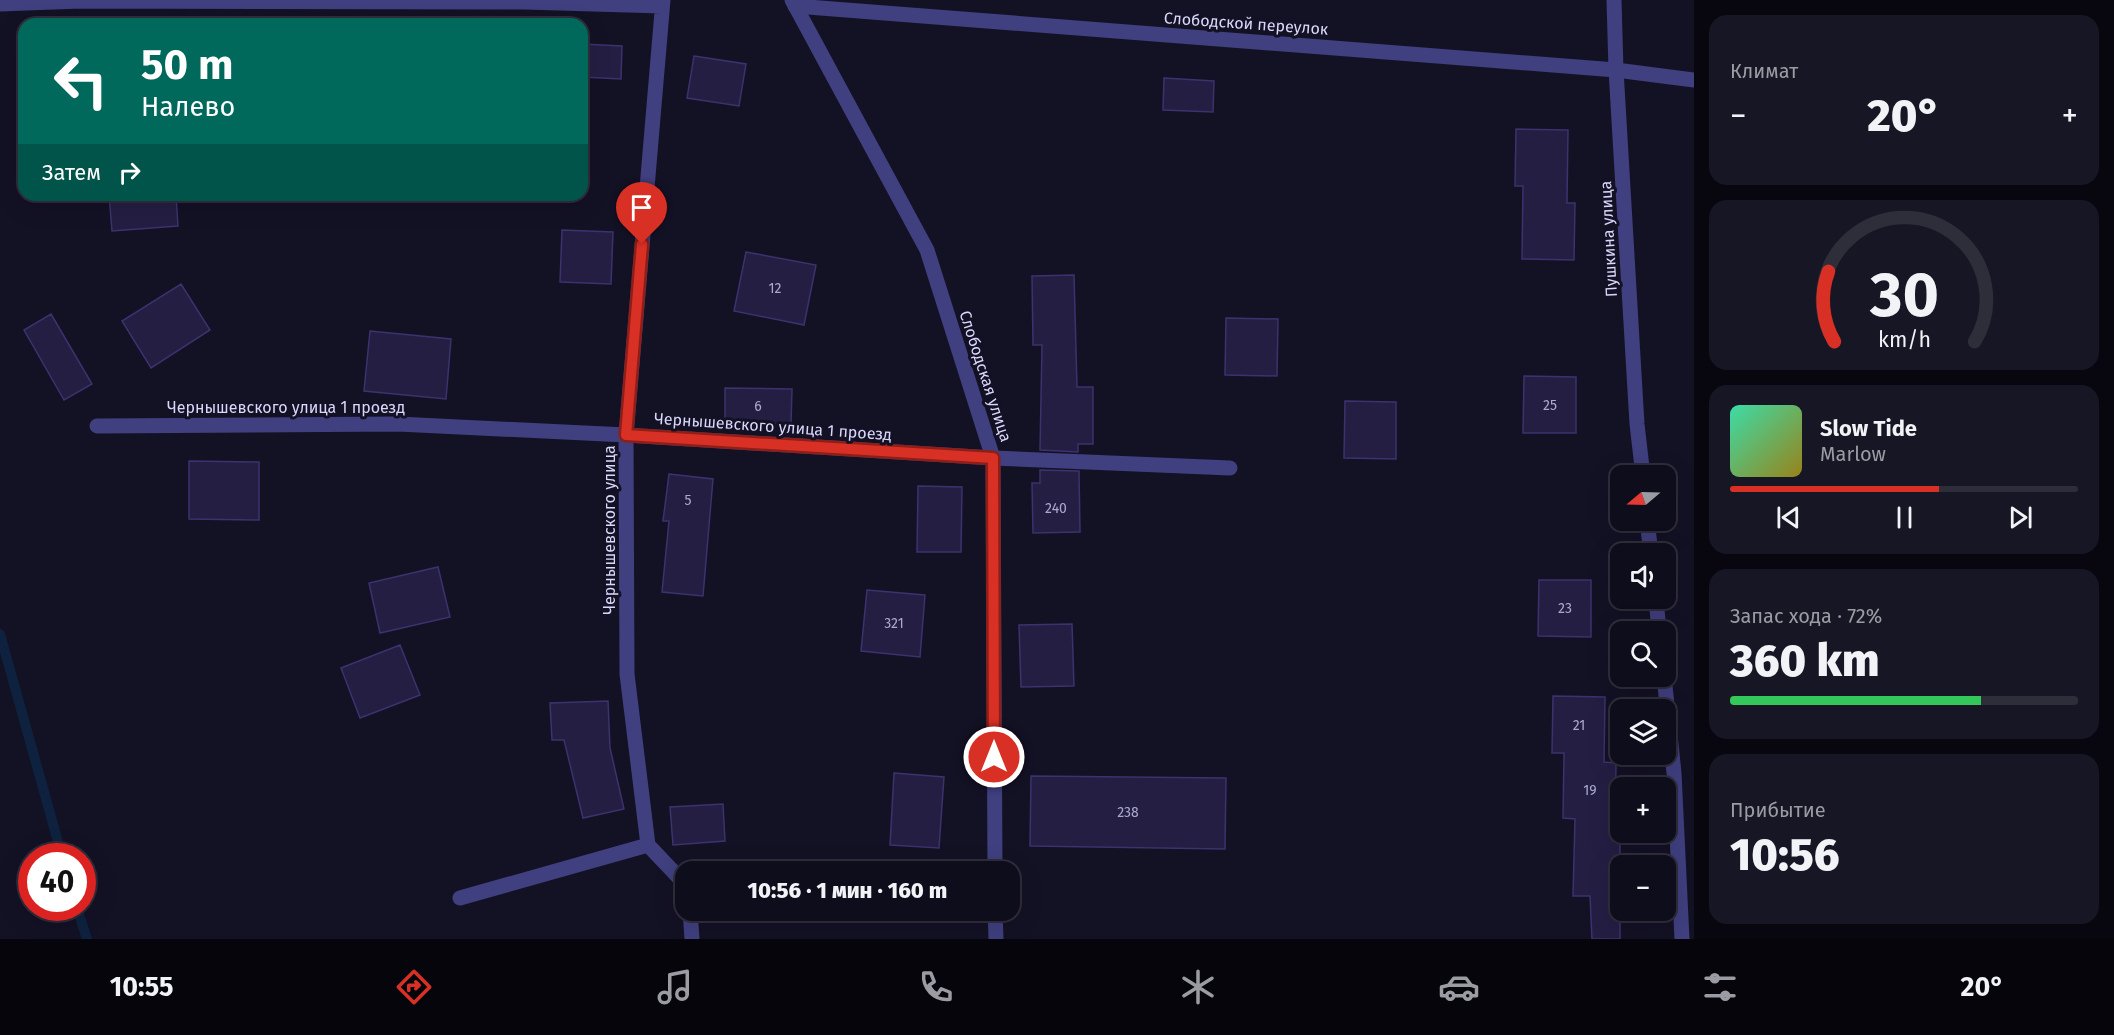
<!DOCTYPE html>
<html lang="ru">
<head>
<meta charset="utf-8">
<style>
	:root { --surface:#0e0d1b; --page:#171624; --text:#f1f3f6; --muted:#9b9ca3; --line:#2e2d3a; --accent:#d93025 }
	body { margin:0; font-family:"Fira Sans",sans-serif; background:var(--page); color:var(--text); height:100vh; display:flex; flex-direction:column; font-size:22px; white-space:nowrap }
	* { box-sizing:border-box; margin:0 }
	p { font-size:20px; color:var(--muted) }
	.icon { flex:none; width:33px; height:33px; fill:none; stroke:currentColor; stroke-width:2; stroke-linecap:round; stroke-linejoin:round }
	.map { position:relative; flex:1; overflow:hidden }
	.details { display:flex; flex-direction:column; gap:15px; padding:15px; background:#08070f; width:420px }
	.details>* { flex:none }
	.top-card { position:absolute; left:18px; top:18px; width:570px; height:183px; border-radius:18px; box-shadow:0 6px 24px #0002,0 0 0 2px var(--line); background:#00695c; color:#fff; overflow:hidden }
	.needle { width:39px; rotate:251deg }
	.tools { position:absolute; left:1610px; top:465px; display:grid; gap:12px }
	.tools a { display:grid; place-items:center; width:66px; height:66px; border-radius:12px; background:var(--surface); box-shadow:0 6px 24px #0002,0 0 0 2px var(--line); font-size:30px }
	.speed { position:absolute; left:18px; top:843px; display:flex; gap:12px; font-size:30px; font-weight:700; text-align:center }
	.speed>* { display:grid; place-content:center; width:78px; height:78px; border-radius:50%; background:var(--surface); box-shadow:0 6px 24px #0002,0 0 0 2px var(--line); line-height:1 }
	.speed .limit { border:9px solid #d22; background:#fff; color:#111 }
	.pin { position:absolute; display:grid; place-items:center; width:51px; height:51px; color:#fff; margin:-62px -26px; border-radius:50% 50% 50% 0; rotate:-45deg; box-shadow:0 0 6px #0007 }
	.pin .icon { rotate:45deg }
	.me { position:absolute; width:66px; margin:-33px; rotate:0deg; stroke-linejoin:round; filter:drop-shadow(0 0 4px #0008) }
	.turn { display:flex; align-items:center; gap:21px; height:126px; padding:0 24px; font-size:27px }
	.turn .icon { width:78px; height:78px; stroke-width:2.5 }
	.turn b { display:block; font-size:42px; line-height:51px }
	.then { display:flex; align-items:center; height:57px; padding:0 24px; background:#0003; gap:12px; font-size:22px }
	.big { font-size:45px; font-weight:800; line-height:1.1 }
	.details .widget { flex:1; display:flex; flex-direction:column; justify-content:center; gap:9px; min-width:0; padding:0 21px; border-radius:18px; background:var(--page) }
	.details .dial { align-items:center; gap:0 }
	.dial svg { height:156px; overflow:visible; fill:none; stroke:var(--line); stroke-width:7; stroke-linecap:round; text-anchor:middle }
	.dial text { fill:var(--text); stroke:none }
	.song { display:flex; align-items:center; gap:18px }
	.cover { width:72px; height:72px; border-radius:9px; background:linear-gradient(135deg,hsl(160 70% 55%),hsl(50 70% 35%)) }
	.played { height:6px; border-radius:3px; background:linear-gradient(90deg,var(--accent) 60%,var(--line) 60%) }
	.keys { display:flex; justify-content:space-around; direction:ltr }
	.heat { display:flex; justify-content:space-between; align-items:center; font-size:33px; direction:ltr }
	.charge { height:9px; border-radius:4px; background:linear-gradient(90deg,#34c759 72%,var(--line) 0) }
	.trip { position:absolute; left:675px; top:861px; width:345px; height:60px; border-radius:18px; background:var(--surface); box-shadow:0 6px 24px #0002,0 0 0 2px var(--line); font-weight:800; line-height:60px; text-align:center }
	.menu { display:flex; height:96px; justify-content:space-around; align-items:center; background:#06050b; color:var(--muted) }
	.menu .icon { width:42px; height:42px }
	.menu .on { color:var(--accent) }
	.menu b { font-size:27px; color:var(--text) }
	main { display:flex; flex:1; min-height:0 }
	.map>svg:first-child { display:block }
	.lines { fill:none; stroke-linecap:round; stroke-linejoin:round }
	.stream { stroke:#0e223f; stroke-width:10 }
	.building { fill:#241e43; stroke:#3c326e; stroke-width:1.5 }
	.minor { stroke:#403f7f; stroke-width:15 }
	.tertiary { stroke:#403f7f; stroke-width:15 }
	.route-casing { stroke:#8d1f18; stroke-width:15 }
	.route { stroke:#d93025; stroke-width:10 }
	.labels { text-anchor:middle; stroke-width:6; stroke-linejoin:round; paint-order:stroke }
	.number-label { font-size:14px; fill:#aca9ce }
	.street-label { font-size:16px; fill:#dad7fc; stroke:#131124 }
</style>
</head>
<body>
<main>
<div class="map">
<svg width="1694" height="939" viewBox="0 0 1694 939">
	<rect width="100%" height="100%" fill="#131124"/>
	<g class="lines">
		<!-- stream -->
		<path class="stream" d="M 0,634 L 62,856
			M 77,908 L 87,939"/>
	</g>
	<!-- building -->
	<path class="building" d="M 582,44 L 622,46 L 621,79 L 582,77 Z
		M 694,56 L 746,64 L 739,106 L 687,98 Z
		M 1164,78 L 1214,81 L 1213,112 L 1163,110 Z
		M 1516,129 L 1568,130 L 1567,203 L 1575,203 L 1574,260 L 1522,259 L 1523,186 L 1515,186 Z
		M 109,195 L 176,195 L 178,226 L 112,231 Z
		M 562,230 L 613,232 L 611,284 L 560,282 Z
		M 746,252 L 816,265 L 804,325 L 734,311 Z
		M 1074,275 L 1077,387 L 1093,387 L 1093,444 L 1078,444 L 1078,452 L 1040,450 L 1042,345 L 1033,345 L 1032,276 Z
		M 181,284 L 210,330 L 151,368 L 122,321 Z
		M 51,314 L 92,384 L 64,400 L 24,330 Z
		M 1226,318 L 1278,319 L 1277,376 L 1225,375 Z
		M 370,331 L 451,339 L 446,399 L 364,391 Z
		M 1524,376 L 1576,377 L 1576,433 L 1523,433 Z
		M 725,388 L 792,389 L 791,424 L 725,423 Z
		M 1345,401 L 1396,402 L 1396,459 L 1344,458 Z
		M 189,461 L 259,462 L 259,520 L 189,519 Z
		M 1040,470 L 1079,471 L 1080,532 L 1033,533 L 1032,483 L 1040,483 Z
		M 669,474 L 713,479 L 703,596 L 662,592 L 669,521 L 663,521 Z
		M 918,486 L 962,487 L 961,552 L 917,552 Z
		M 438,567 L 450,617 L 380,633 L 369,583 Z
		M 1539,580 L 1591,580 L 1591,637 L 1538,636 Z
		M 867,590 L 925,595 L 920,657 L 861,651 Z
		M 1072,624 L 1074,686 L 1021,687 L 1019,625 Z
		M 400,645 L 420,695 L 360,718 L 341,668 Z
		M 1553,696 L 1605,697 L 1604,762 L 1616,763 L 1615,839 L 1620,840 L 1620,939 L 1592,939 L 1590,896 L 1573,896 L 1575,819 L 1563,818 L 1564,753 L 1552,753 Z
		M 608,701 L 610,748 L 624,809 L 583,818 L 564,740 L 552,740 L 550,703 Z
		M 894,773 L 944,777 L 939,848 L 890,845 Z
		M 1031,776 L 1226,778 L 1225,849 L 1030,846 Z
		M 723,804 L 725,841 L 673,845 L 670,807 Z"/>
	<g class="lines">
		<!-- minor -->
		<path class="minor" d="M 1614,0 L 1616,70 L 1637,424 L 1643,476
			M 0,4 L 81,1 L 524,2 L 662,6
			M 795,6 L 1616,70 L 1694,80
			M 97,426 L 398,424 L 626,435 L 993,458 L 1230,468
			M 1647,520 L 1651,554
			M 1656,598 L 1659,632
			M 1664,676 L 1674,773 L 1682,939
			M 648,845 L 627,674 L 626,435 L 663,0
			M 460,898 L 648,845 L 686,885
			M 690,910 L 692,939"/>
		<!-- tertiary -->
		<path class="tertiary" d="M 792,0 L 927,250 L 993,458 L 995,872
			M 995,910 L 996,939"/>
	</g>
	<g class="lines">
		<!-- route casing -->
		<g class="route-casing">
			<path id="route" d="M 642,244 L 626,435 L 993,458 L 994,757"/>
		</g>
		<!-- route -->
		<use href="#route" class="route"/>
	</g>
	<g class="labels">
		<!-- number labels -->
		<g class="number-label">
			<text x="775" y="293">12</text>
			<text x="1550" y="410">25</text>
			<text x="758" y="411">6</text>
			<text x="688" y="505">5</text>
			<text x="1056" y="513">240</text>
			<text x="1565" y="613">23</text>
			<text x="894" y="628">321</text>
			<text x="1579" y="730">21</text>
			<text x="1590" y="795">19</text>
			<text x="1128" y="817">238</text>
		</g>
		<!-- street labels -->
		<g class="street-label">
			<text transform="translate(1246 23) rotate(4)" y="6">Слободской переулок</text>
			<text transform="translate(1608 239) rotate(-93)" y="6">Пушкина улица</text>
			<text transform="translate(986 376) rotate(72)" y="6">Слободская улица</text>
			<text x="286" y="413">Чернышевского улица 1 проезд</text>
			<text transform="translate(773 426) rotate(4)" y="6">Чернышевского улица 1 проезд</text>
			<text transform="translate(609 530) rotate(-90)" y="6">Чернышевского улица</text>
		</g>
	</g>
</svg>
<div class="tools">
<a><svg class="needle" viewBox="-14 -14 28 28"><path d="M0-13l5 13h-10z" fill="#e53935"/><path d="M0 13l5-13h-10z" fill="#9b9ca3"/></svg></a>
<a><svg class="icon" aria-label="sound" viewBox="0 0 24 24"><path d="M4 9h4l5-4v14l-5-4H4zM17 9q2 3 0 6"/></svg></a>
<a><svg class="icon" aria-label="search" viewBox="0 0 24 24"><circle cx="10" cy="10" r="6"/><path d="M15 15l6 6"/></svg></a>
<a><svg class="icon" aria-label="layers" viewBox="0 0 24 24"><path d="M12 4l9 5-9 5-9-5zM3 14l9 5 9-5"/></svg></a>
<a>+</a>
<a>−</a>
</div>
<div class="speed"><div class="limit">40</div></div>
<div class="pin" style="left:642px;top:244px;background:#d93025"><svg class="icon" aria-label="arrive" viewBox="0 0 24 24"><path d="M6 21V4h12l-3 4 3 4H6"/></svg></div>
<svg class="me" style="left:994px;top:757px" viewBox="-20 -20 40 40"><circle r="17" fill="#d93025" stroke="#fff" stroke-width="3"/><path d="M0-11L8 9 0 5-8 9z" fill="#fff"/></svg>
<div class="trip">10:56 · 1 мин · 160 m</div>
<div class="top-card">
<div class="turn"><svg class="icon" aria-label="left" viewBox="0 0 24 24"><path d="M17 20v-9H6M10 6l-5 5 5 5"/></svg><div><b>50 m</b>Налево</div></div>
<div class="then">Затем<svg class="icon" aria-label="right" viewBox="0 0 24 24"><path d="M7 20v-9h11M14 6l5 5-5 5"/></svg></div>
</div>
</div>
<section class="details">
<div class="widget"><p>Климат</p>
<div class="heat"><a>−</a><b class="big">20°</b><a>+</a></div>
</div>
<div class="widget dial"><svg viewBox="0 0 100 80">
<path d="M14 69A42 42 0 1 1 86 69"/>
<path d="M14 69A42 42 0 0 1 11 33" stroke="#d93025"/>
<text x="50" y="56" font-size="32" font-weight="700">30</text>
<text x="50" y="72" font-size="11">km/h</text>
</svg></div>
<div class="widget">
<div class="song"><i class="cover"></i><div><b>Slow Tide</b><p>Marlow</p></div></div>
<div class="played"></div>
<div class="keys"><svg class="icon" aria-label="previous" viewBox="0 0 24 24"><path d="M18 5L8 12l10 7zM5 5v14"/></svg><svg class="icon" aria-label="pause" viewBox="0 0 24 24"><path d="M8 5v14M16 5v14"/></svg><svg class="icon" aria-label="next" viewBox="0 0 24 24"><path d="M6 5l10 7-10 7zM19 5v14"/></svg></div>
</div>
<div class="widget"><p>Запас хода · 72%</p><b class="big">360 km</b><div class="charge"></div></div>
<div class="widget"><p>Прибытие</p><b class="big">10:56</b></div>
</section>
</main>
<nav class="menu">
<b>10:55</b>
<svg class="icon on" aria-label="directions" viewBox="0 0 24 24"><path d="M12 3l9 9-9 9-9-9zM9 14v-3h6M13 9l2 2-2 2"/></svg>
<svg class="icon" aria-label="music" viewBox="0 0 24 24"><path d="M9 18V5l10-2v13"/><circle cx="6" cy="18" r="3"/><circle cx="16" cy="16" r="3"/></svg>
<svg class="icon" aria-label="phone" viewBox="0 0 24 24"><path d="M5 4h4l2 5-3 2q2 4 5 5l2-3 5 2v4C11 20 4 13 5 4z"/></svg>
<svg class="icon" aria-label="climate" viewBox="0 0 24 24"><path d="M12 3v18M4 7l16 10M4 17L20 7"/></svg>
<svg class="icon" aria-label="car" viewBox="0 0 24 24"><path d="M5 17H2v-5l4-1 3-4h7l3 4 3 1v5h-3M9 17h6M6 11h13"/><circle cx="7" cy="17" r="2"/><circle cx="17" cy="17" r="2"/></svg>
<svg class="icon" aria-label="filters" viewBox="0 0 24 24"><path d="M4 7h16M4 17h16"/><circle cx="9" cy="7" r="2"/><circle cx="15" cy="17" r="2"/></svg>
<b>20°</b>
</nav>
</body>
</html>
